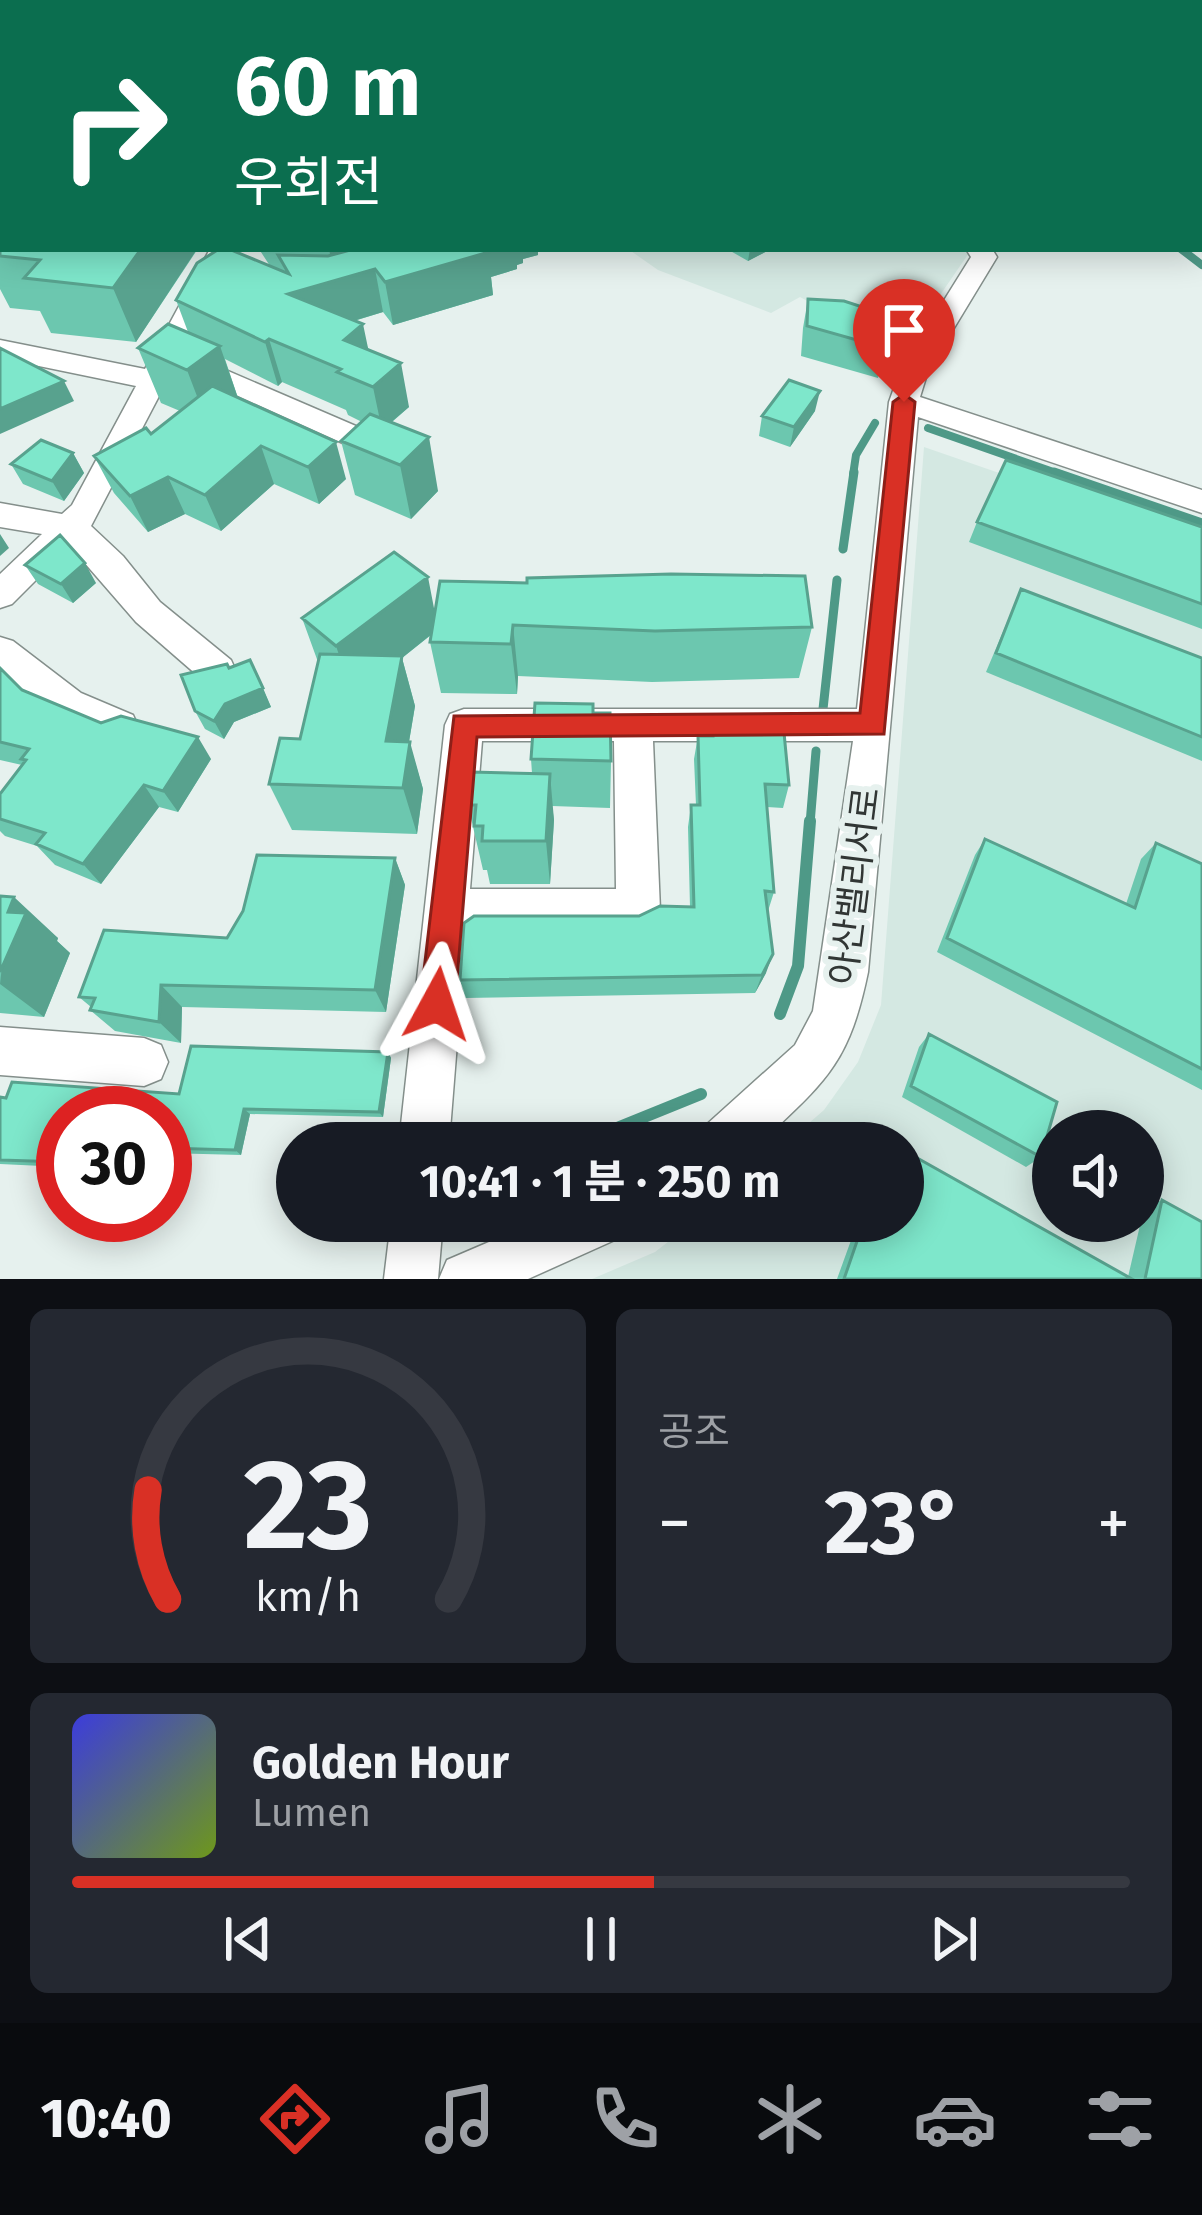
<!DOCTYPE html>
<html lang="ko">
<head>
<meta charset="utf-8">
<style>
	:root { --surface:#171b24; --page:#242831; --text:#f1f3f6; --muted:#9ea1a6; --line:#363941; --accent:#d93025 }
	body { margin:0; font-family:"Fira Sans","Noto Sans KR",sans-serif; background:var(--page); color:var(--text); height:100vh; display:flex; flex-direction:column; font-size:45px; white-space:nowrap }
	* { box-sizing:border-box; margin:0 }
	p { font-size:39px; color:var(--muted) }
	.icon { flex:none; width:66px; height:66px; fill:none; stroke:currentColor; stroke-width:2; stroke-linecap:round; stroke-linejoin:round }
	.map { position:relative; height:1279px; overflow:hidden }
	.details { display:flex; flex-direction:column; gap:30px; padding:30px; background:#0d0f14; flex:1 }
	.details>* { flex:none }
	.hud { position:absolute; left:0px; top:0px; width:1203px; height:252px; box-shadow:0 6px 30px #0003; background:#0b6e4f; color:#fff; overflow:hidden }
	.tools { position:absolute; left:1032px; top:1110px; display:grid; gap:24px }
	.tools a { display:grid; place-items:center; width:132px; height:132px; border-radius:50%; background:var(--surface); box-shadow:0 6px 30px #0003; font-size:60px }
	.speed { position:absolute; left:36px; top:1086px; display:flex; gap:24px; font-size:60px; font-weight:700; text-align:center }
	.speed>* { display:grid; place-content:center; width:156px; height:156px; border-radius:50%; background:var(--surface); box-shadow:0 6px 30px #0003; line-height:1 }
	.speed .limit { border:18px solid #d22; background:#fff; color:#111 }
	.pin { position:absolute; display:grid; place-items:center; width:102px; height:102px; color:#fff; margin:-123px -51px; border-radius:50% 50% 50% 0; rotate:-45deg; box-shadow:0 0 12px #0007 }
	.pin .icon { rotate:45deg }
	.me { position:absolute; width:132px; margin:-66px; rotate:5deg; stroke-linejoin:round; filter:drop-shadow(0 0 9px #0008) }
	.turn { display:flex; align-items:center; gap:42px; height:252px; padding:0 36px; font-size:54px }
	.turn .icon { width:156px; height:156px; stroke-width:2.5 }
	.turn b { display:block; font-size:84px; line-height:102px }
	.big { font-size:90px; font-weight:700; line-height:1.1 }
	.details .card { flex:1; display:flex; flex-direction:column; justify-content:center; gap:18px; min-width:0; padding:0 42px; border-radius:18px; background:var(--page) }
	.details .dial { align-items:center; gap:0 }
	.dial svg { height:312px; overflow:visible; fill:none; stroke:var(--line); stroke-width:7; stroke-linecap:round; text-anchor:middle }
	.dial text { fill:var(--text); stroke:none }
	.song { display:flex; align-items:center; gap:36px }
	.cover { width:144px; height:144px; border-radius:18px; background:linear-gradient(135deg,hsl(240 70% 55%),hsl(80 70% 35%)) }
	.played { height:12px; border-radius:6px; background:linear-gradient(90deg,var(--accent) 55%,var(--line) 55%) }
	.keys { display:flex; justify-content:space-around; direction:ltr }
	.heat { display:flex; justify-content:space-between; align-items:center; font-size:66px; direction:ltr }
	.details .tiles { flex:1; display:grid; gap:30px; grid-template-columns:1fr 1fr }
	.card:last-child { grid-column:span 2 }
	.trip { position:absolute; left:276px; top:1122px; width:648px; height:120px; border-radius:60px; background:var(--surface); box-shadow:0 6px 30px #0003; font-weight:700; line-height:120px; text-align:center }
	.tabs { display:flex; height:192px; justify-content:space-around; align-items:center; background:#090b0e; color:var(--muted) }
	.tabs .icon { width:84px; height:84px }
	.tabs .on { color:var(--accent) }
	.tabs b { font-size:54px; color:var(--text) }
	.map>svg:first-child { display:block }
	.built { fill:#d4e8e2; fill-rule:evenodd }
	.lines { fill:none; stroke-linecap:round; stroke-linejoin:round }
	.stream-far3 { stroke:#4e9987; stroke-width:6 }
	.stream-far2 { stroke:#4e9987; stroke-width:8 }
	.stream-far1 { stroke:#4e9987; stroke-width:9 }
	.stream { stroke:#4e9987; stroke-width:12 }
	.minor-casing { stroke:#848f8b; stroke-width:3 }
	.tertiary-casing { stroke:#848f8b; stroke-width:3 }
	.minor { fill:#fff; fill-rule:evenodd }
	.tertiary { fill:#fff; fill-rule:evenodd }
	.wall { fill:#6cc7af }
	.shaded-wall { fill:#58a28e }
	.building { fill:#7ee7cb; stroke:#58a28e; stroke-width:3 }
	.route { fill:#d93025; stroke:#8d1f18; stroke-width:3 }
	.labels { text-anchor:middle; stroke-width:12; stroke-linejoin:round; paint-order:stroke }
	.street-label { font-size:36px; fill:#313634; stroke:#e6f1ee }
</style>
</head>
<body>
<div class="map">
<svg width="1202" height="1279" viewBox="0 0 1202 1279">
	<rect width="100%" height="100%" fill="#e6f1ee"/>
	<!-- built -->
	<path class="built" d="M 628,249 L 971,249 L 971,250 L 901,352 L 800,297 L 771,313 L 658,270 Z
		M 924,447 L 1202,543 L 1202,1279 L 592,1279 L 655,1252 L 695,1221 L 903,1221 L 903,1143 L 786,1143 L 824,1110 L 858,1062 L 881,1005 ZM 1053,1131 L 1143,1131 L 1143,1221 L 1053,1221 Z"/>
	<g class="lines">
		<!-- stream-far3 -->
		<path class="stream-far3" d="M 861,0 L 865,3"/>
		<!-- stream-far2 -->
		<path class="stream-far2" d="M 1181,249 L 1202,265
			M 928,428 L 1062,475
			M 853,475 L 856,455 L 875,423"/>
		<!-- stream-far1 -->
		<path class="stream-far1" d="M 1054,472 L 1202,523
			M 843,549 L 854,472
			M 823,709 L 837,580
			M 810,824 L 816,751"/>
		<!-- stream -->
		<path class="stream" d="M 780,1014 L 798,966 L 810,821
			M 580,1143 L 701,1094"/>
		<!-- minor casing -->
		<g class="minor-casing">
			<path id="minor" d="M 255,0 L 273,0 L 273,3 L 255,3 Z
				M 689,0 L 707,0 L 707,3 L 689,3 Z
				M 1113,0 L 1138,0 L 1140,3 L 1115,3 Z
				M 1200,23 L 1202,24 L 1202,36 L 1200,35 Z
				M 0,181 L 3,181 L 3,195 L 0,195 Z
				M 210,249 L 236,249 L 91,526 L 123,556 L 160,602 L 231,660 L 236,671 L 231,682 L 218,686 L 205,682 L 136,622 L 70,546 L 12,604 L 0,608 L 0,574 L 42,534 L 0,527 L 0,503 L 62,514 L 72,505 L 136,386 L 0,358 L 0,340 L 145,369 Z
				M 966,249 L 992,249 L 997,257 L 928,371 L 920,397 L 1202,490 L 1202,513 L 918,417 L 868,972 C 849,1064 826,1081 760,1143 L 699,1143 L 706,1125 L 795,1045 L 813,1011 L 853,741 L 653,741 L 660,910 L 653,925 L 638,931 L 466,931 L 449,1143 L 399,1143 L 445,725 L 450,714 L 464,709 L 857,709 L 889,402 L 900,371 L 971,257 ZM 482,741 L 614,741 L 616,889 L 470,889 Z
				M 193,356 L 400,445 L 404,452 L 400,459 L 378,459 L 183,371 L 179,365 L 183,359 Z
				M 0,637 L 13,641 L 81,693 L 133,715 L 138,726 L 133,737 L 119,742 L 55,715 L 0,671 Z
				M 0,1027 L 144,1038 L 161,1045 L 168,1062 L 161,1079 L 144,1086 L 0,1075 Z
				M 391,1221 L 443,1221 L 438,1279 L 384,1279 Z
				M 538,1221 L 625,1221 L 617,1239 L 528,1279 L 439,1279 L 447,1260 Z"/>
		</g>
		<!-- tertiary casing -->
		<g class="tertiary-casing">
			<path id="tertiary" d="M 1135,0 L 1166,0 L 1168,3 L 1138,3 Z
				M 1200,12 L 1202,12 L 1202,27 L 1200,27 Z"/>
		</g>
		<!-- minor -->
		<use href="#minor" class="minor"/>
		<!-- tertiary -->
		<use href="#tertiary" class="tertiary"/>
	</g>
	<!-- wall -->
	<path class="wall" d="M 498,0 L 683,0 L 683,3 L 499,3 Z
		M 0,34 L 3,34 L 3,147 L 0,147 Z
		M 0,188 L 1,191 L 3,189 L 3,249 L 197,250 L 136,342 L 51,333 L 40,311 L 10,308 L 0,289 Z
		M 259,249 L 541,249 L 538,250 L 538,255 L 523,259 L 523,263 L 517,265 L 517,269 L 491,277 L 493,295 L 393,325 L 383,312 L 354,321 L 369,350 L 409,407 L 392,422 L 438,491 L 411,519 L 355,495 L 341,441 L 362,422 L 348,415 L 346,410 L 282,382 L 278,386 L 225,359 L 238,398 L 346,479 L 319,504 L 274,484 L 221,531 L 185,514 L 148,532 L 114,493 L 94,456 L 151,434 L 180,411 L 161,403 L 138,348 L 188,332 L 176,300 L 270,266 Z
		M 727,249 L 771,249 L 748,261 Z
		M 808,299 L 885,348 L 878,378 L 801,356 L 803,328 Z
		M 815,411 L 790,447 L 759,436 L 762,416 Z
		M 73,453 L 84,473 L 64,501 L 23,484 L 11,464 Z
		M 977,522 L 1202,527 L 1202,629 L 969,542 Z
		M 25,565 L 96,583 L 73,603 L 38,584 Z
		M 1021,589 L 1202,658 L 1202,761 L 986,672 Z
		M 435,613 L 812,627 L 799,678 L 652,682 L 518,676 L 517,694 L 441,693 L 430,642 L 431,635 L 402,658 L 415,706 L 409,742 L 423,789 L 417,834 L 292,830 L 269,784 L 300,739 L 318,662 L 302,618 Z
		M 250,660 L 271,707 L 234,722 L 224,739 L 205,729 L 195,711 Z
		M 0,668 L 22,690 L 101,723 L 211,759 L 178,812 L 159,807 L 101,884 L 55,865 L 37,846 L 5,836 L 0,831 L 0,794 L 22,765 L 0,760 Z
		M 594,713 L 611,761 L 610,808 L 552,806 L 554,820 L 550,884 L 490,884 L 487,870 L 483,870 L 468,805 L 532,773 L 531,759 Z
		M 712,722 L 789,785 L 783,808 L 767,807 L 774,892 L 768,911 L 766,973 L 755,993 L 465,998 L 460,980 L 639,916 L 690,907 L 688,827 L 691,805 L 696,805 L 694,759 L 698,736 L 710,736 Z
		M 985,839 L 1126,904 L 1141,859 L 1156,843 L 1202,864 L 1202,1090 L 937,952 L 975,855 Z
		M 395,858 L 405,885 L 386,1012 L 182,1007 L 181,1043 L 115,1031 L 90,1010 L 91,1007 L 79,997 L 227,938 Z
		M 0,896 L 58,938 L 57,941 L 70,953 L 44,1017 L 0,1013 Z
		M 929,1034 L 1041,1157 L 1026,1167 L 902,1097 L 919,1047 Z
		M 388,1052 L 391,1058 L 383,1117 L 250,1114 L 241,1155 L 165,1153 L 165,1113 L 63,1113 L 63,1167 L 0,1164 L 0,1097 L 179,1094 Z
		M 1162,1200 L 1202,1279 L 837,1279 L 858,1221 L 903,1221 L 1128,1277 L 1141,1221 L 1143,1221 L 1143,1208 Z"/>
	<!-- shaded-wall -->
	<path class="shaded-wall" d="M 141,249 L 197,249 L 136,342 L 113,288 Z
		M 329,249 L 422,249 L 334,274 Z
		M 477,249 L 541,249 L 538,250 L 538,255 L 523,259 L 523,263 L 517,265 L 517,269 L 491,277 L 493,295 L 393,325 L 385,282 Z
		M 750,249 L 771,249 L 748,261 Z
		M 375,269 L 383,312 L 300,337 L 288,294 Z
		M 363,324 L 372,367 L 344,340 Z
		M 269,339 L 282,382 L 278,386 L 265,342 Z
		M 220,346 L 239,401 L 208,425 L 187,370 Z
		M 401,363 L 409,407 L 382,430 L 373,387 Z
		M 64,381 L 74,401 L 0,434 L 0,409 Z
		M 820,391 L 815,411 L 790,447 L 794,427 Z
		M 429,437 L 438,491 L 411,519 L 400,465 Z
		M 336,442 L 346,479 L 319,504 L 308,467 Z
		M 261,446 L 274,484 L 221,531 L 205,495 Z
		M 73,453 L 84,473 L 64,501 L 52,481 Z
		M 168,477 L 185,514 L 148,532 L 130,496 Z
		M 0,534 L 9,548 L 0,556 Z
		M 85,563 L 96,583 L 73,603 L 61,584 Z
		M 428,577 L 438,629 L 402,658 L 415,706 L 401,789 L 353,696 L 336,646 Z
		M 513,625 L 518,676 L 517,694 L 511,644 Z
		M 263,688 L 271,707 L 234,722 L 224,739 L 214,721 L 225,704 Z
		M 198,737 L 211,759 L 178,812 L 163,791 Z
		M 410,742 L 423,789 L 417,834 L 403,788 Z
		M 550,774 L 554,820 L 550,884 L 546,841 Z
		M 144,785 L 159,807 L 101,884 L 83,864 Z
		M 395,858 L 405,885 L 386,1012 L 375,990 Z
		M 14,897 L 58,938 L 57,941 L 70,953 L 44,1017 L 0,984 L 8,912 Z
		M 773,954 L 766,973 L 755,993 L 762,975 Z
		M 161,985 L 182,1007 L 181,1043 L 159,1022 Z
		M 388,1052 L 391,1058 L 383,1117 L 379,1112 Z
		M 244,1109 L 250,1114 L 241,1155 L 235,1150 Z"/>
	<!-- building -->
	<path class="building" d="M 336,0 L 379,0 L 379,3 L 336,3 Z
		M 630,0 L 683,0 L 683,3 L 627,3 Z
		M 0,34 L 3,34 L 3,97 L 0,97 Z
		M 3,189 L 3,222 L 0,222 L 0,192 Z
		M 3,232 L 3,249 L 141,249 L 113,288 L 24,278 L 40,260 L 0,256 L 0,235 Z
		M 219,249 L 229,249 L 289,274 L 278,255 L 328,256 L 354,249 L 486,249 L 489,252 L 385,282 L 375,269 L 288,294 L 363,324 L 344,340 L 401,363 L 373,387 L 337,372 L 341,369 L 269,339 L 265,342 L 176,300 L 197,263 Z
		M 808,299 L 844,301 L 887,315 L 885,348 L 807,326 Z
		M 168,324 L 220,346 L 187,370 L 138,348 Z
		M 0,348 L 64,381 L 0,409 Z
		M 789,380 L 820,391 L 794,427 L 762,416 Z
		M 212,386 L 336,442 L 308,467 L 261,446 L 205,495 L 168,477 L 130,496 L 94,456 L 146,428 L 151,434 Z
		M 370,414 L 429,437 L 400,465 L 341,441 Z
		M 41,440 L 73,453 L 52,481 L 11,464 Z
		M 1006,460 L 1202,527 L 1202,604 L 977,522 Z
		M 60,535 L 85,563 L 61,584 L 25,565 Z
		M 394,552 L 428,577 L 336,646 L 302,618 Z
		M 671,574 L 805,576 L 812,627 L 655,631 L 513,625 L 511,644 L 430,642 L 440,581 L 527,583 L 527,578 Z
		M 1021,589 L 1202,658 L 1202,737 L 996,653 Z
		M 320,654 L 402,656 L 386,741 L 410,742 L 403,788 L 269,784 L 280,738 L 300,739 Z
		M 250,660 L 263,688 L 225,704 L 214,721 L 195,711 L 181,675 L 227,664 L 229,668 Z
		M 0,668 L 22,690 L 101,723 L 121,716 L 198,737 L 163,791 L 144,785 L 83,864 L 36,844 L 45,833 L 0,819 L 0,794 L 26,760 L 21,759 L 29,749 L 0,742 Z
		M 535,703 L 593,704 L 593,713 L 610,713 L 611,761 L 531,759 Z
		M 712,722 L 783,722 L 789,785 L 765,784 L 774,892 L 765,891 L 773,954 L 762,975 L 460,980 L 464,923 L 474,916 L 639,916 L 660,906 L 694,907 L 691,805 L 700,805 L 698,736 L 713,736 Z
		M 471,772 L 550,774 L 546,841 L 482,841 L 483,826 L 474,826 L 476,805 L 468,805 Z
		M 985,839 L 1135,908 L 1156,843 L 1202,864 L 1202,1069 L 947,938 Z
		M 257,855 L 395,858 L 375,990 L 161,985 L 159,1022 L 90,1010 L 95,998 L 79,997 L 104,930 L 227,938 L 243,911 Z
		M 0,896 L 14,897 L 8,912 L 26,913 L 0,972 Z
		M 929,1034 L 1057,1102 L 1041,1157 L 911,1086 Z
		M 191,1046 L 388,1052 L 379,1112 L 244,1109 L 235,1150 L 165,1148 L 165,1113 L 63,1113 L 63,1162 L 0,1160 L 0,1097 L 6,1098 L 12,1082 L 179,1094 Z
		M 903,1150 L 1132,1279 L 844,1279 L 864,1221 L 903,1221 Z
		M 1162,1200 L 1202,1222 L 1202,1279 L 1145,1279 Z"/>
	<!-- route -->
	<path class="route" d="M 904,394 L 915,402 L 884,734 L 477,737 L 455,1004 L 450,1016 L 437,1021 L 425,1016 L 420,1004 L 454,716 L 860,713 L 893,402 Z"/>
	<g class="labels">
		<!-- street labels -->
		<g class="street-label">
			<text transform="translate(854 886) rotate(-83)" y="13">아산밸리서로</text>
		</g>
	</g>
</svg>
<div class="tools">
<a><svg class="icon" aria-label="sound" viewBox="0 0 24 24"><path d="M4 9h4l5-4v14l-5-4H4zM17 9q2 3 0 6"/></svg></a>
</div>
<div class="speed"><div class="limit">30</div></div>
<div class="pin" style="left:904px;top:402px;background:#d93025"><svg class="icon" aria-label="arrive" viewBox="0 0 24 24"><path d="M6 21V4h12l-3 4 3 4H6"/></svg></div>
<svg class="me" style="left:437px;top:1004px" viewBox="-20 -20 40 40"><path d="M0-17L14 15 0 8-14 15z" fill="#d93025" stroke="#fff" stroke-width="4"/></svg>
<div class="trip">10:41 · 1 분 · 250 m</div>
<div class="hud">
<div class="turn"><svg class="icon" aria-label="right" viewBox="0 0 24 24"><path d="M7 20v-9h11M14 6l5 5-5 5"/></svg><div><b>60 m</b>우회전</div></div>
</div>
</div>
<section class="details">
<div class="tiles">
<div class="card dial"><svg viewBox="0 0 100 80">
<path d="M14 69A42 42 0 1 1 86 69"/>
<path d="M14 69A42 42 0 0 1 9 41" stroke="#d93025"/>
<text x="50" y="56" font-size="32" font-weight="700">23</text>
<text x="50" y="72" font-size="11">km/h</text>
</svg></div>
<div class="card"><p>공조</p>
<div class="heat"><a>−</a><b class="big">23°</b><a>+</a></div>
</div>
<div class="card">
<div class="song"><i class="cover"></i><div><b>Golden Hour</b><p>Lumen</p></div></div>
<div class="played"></div>
<div class="keys"><svg class="icon" aria-label="previous" viewBox="0 0 24 24"><path d="M18 5L8 12l10 7zM5 5v14"/></svg><svg class="icon" aria-label="pause" viewBox="0 0 24 24"><path d="M8 5v14M16 5v14"/></svg><svg class="icon" aria-label="next" viewBox="0 0 24 24"><path d="M6 5l10 7-10 7zM19 5v14"/></svg></div>
</div>
</div>
</section>
<nav class="tabs">
<b>10:40</b>
<svg class="icon on" aria-label="directions" viewBox="0 0 24 24"><path d="M12 3l9 9-9 9-9-9zM9 14v-3h6M13 9l2 2-2 2"/></svg>
<svg class="icon" aria-label="music" viewBox="0 0 24 24"><path d="M9 18V5l10-2v13"/><circle cx="6" cy="18" r="3"/><circle cx="16" cy="16" r="3"/></svg>
<svg class="icon" aria-label="phone" viewBox="0 0 24 24"><path d="M5 4h4l2 5-3 2q2 4 5 5l2-3 5 2v4C11 20 4 13 5 4z"/></svg>
<svg class="icon" aria-label="climate" viewBox="0 0 24 24"><path d="M12 3v18M4 7l16 10M4 17L20 7"/></svg>
<svg class="icon" aria-label="car" viewBox="0 0 24 24"><path d="M5 17H2v-5l4-1 3-4h7l3 4 3 1v5h-3M9 17h6M6 11h13"/><circle cx="7" cy="17" r="2"/><circle cx="17" cy="17" r="2"/></svg>
<svg class="icon" aria-label="filters" viewBox="0 0 24 24"><path d="M4 7h16M4 17h16"/><circle cx="9" cy="7" r="2"/><circle cx="15" cy="17" r="2"/></svg>
</nav>
</body>
</html>
